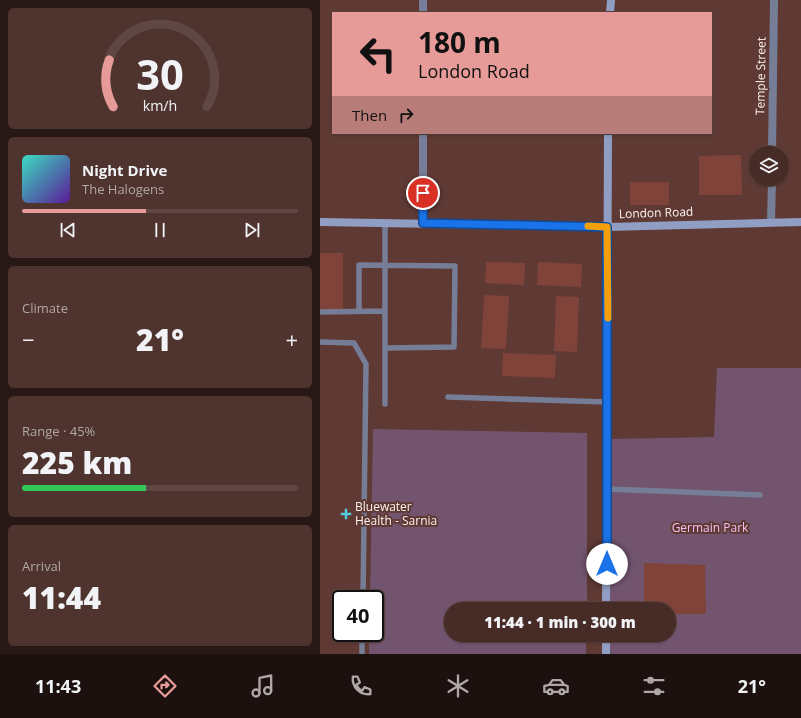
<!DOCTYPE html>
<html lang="en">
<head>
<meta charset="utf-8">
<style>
	:root { --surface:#472b26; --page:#4e332e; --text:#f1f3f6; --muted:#b0a7a7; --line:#5f4743; --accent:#e69b98 }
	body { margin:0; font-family:"Open Sans",sans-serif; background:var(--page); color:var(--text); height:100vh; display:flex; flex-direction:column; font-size:15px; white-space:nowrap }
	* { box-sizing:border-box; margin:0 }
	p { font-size:13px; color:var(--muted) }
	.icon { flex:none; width:22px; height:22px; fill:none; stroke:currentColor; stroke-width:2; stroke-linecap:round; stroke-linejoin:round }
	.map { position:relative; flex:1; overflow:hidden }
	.details { display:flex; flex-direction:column; gap:8px; padding:8px; background:#271815; width:320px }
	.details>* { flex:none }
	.top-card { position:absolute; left:12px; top:12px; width:380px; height:122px; border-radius:0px; box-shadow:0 1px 3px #0004,0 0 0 1px var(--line); background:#e69b98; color:#111; overflow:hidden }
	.tools { position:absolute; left:429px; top:146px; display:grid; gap:8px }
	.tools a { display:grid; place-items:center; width:40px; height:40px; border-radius:50%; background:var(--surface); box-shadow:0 1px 3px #0004,0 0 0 1px var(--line); font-size:20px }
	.speed { position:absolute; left:12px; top:590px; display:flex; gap:8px; font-size:20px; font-weight:700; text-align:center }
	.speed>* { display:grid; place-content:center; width:52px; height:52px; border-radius:50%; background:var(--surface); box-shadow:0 1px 3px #0004,0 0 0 1px var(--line); line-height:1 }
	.speed .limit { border:2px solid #111; border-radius:6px; background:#fff; color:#111 }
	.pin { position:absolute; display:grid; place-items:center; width:34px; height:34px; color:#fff; margin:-17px; border:2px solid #fff; border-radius:50%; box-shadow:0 1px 4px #0007 }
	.me { position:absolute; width:44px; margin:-22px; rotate:0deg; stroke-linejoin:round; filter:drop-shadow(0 0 3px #0008) }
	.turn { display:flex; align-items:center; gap:14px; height:84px; padding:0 20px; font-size:18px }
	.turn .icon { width:52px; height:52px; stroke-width:2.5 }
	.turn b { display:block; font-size:28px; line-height:34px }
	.then { display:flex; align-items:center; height:38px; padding:0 20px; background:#0003; gap:8px; font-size:15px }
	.big { font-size:30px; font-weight:800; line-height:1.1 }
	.details .card { flex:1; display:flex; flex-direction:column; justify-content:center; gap:6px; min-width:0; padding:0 14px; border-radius:6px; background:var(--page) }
	.details .dial { align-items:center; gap:0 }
	.dial svg { height:104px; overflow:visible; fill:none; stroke:var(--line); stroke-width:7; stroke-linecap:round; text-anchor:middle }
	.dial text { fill:var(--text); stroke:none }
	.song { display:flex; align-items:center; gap:12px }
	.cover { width:48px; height:48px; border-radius:6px; background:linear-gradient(135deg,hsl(170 70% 55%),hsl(270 70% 35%)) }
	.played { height:4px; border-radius:2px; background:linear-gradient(90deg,var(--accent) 45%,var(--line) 45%) }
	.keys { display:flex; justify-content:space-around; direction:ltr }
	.heat { display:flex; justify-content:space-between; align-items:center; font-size:22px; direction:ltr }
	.charge { height:6px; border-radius:3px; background:linear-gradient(90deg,#34c759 45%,var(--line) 0) }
	.trip { position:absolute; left:124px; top:602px; width:232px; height:40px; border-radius:20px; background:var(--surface); box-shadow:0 1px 3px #0004,0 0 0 1px var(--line); font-weight:800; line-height:40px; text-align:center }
	.menu { display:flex; height:64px; justify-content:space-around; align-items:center; background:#1c110f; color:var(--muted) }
	.menu .icon { width:28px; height:28px }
	.menu .on { color:var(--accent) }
	.menu b { font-size:18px; color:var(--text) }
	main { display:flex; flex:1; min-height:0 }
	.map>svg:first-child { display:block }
	.green { fill:#72546f }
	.building { fill:#80433a }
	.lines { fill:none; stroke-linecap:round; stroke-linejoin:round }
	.lane { stroke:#767e97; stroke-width:5.5 }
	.street { stroke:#767e97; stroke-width:8 }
	.secondary { stroke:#909ec4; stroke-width:8 }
	.route-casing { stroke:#114b97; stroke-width:10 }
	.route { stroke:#1a73e8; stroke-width:7 }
	.slow { stroke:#f59e0b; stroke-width:7 }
	.poi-dot { fill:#54cadd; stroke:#5f3933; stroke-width:1.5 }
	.labels { text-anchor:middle; stroke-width:4; stroke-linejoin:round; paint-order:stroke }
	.street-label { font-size:12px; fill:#fcf2f0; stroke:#5f3933 }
	.poi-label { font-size:12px; fill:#fcf2f0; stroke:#5f3933; text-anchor:start }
	.park-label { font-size:12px; fill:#f8c0f3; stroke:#5f3933 }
</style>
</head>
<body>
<main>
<section class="details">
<div class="card dial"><svg viewBox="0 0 100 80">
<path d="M14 69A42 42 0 1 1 86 69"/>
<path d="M14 69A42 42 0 0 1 11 33" stroke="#e69b98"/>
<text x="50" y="56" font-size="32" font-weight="700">30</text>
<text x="50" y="72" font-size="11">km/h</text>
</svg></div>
<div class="card">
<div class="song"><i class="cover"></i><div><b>Night Drive</b><p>The Halogens</p></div></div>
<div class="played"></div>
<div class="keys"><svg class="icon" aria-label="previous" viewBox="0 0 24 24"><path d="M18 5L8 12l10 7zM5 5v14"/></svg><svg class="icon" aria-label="pause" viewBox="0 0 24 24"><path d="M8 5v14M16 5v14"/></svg><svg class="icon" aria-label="next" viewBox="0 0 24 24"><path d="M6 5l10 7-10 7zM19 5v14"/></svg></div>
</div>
<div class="card"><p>Climate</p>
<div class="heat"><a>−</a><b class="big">21°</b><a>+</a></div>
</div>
<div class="card"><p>Range · 45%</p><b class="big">225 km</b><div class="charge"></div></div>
<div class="card"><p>Arrival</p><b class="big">11:44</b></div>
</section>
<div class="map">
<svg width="481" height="654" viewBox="0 0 481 654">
	<rect width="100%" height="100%" fill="#5f3933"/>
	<!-- green -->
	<path class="green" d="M 397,368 L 481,368 L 481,654 L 286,654 L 286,635 L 349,635 L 349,609 L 286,609 L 287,439 L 394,437 Z
		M 53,429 L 267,433 L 267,609 L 131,609 L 131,635 L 266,635 L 266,654 L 49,654 L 49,633 L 55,633 L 55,599 L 50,599 Z"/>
	<!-- building -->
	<path class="building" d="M 421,155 L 422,195 L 379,195 L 379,156 Z
		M 310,182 L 349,182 L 349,205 L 310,205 Z
		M 0,253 L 23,253 L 23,310 L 0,310 Z
		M 166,262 L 205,263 L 204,285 L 165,283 Z
		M 218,262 L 262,264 L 261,287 L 217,285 Z
		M 164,295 L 189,296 L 186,349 L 161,348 Z
		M 236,296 L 259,297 L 257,352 L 234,351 Z
		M 183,353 L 236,355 L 235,378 L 182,376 Z
		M 324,563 L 385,565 L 386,614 L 349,614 L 349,609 L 324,609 Z"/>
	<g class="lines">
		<!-- lane -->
		<path class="lane" d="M 39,311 L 39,265 L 135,266 L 134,347 L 65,348
			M 0,312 L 65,311
			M 0,342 L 34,343 L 46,364 L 43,599
			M 128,397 L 288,402
			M 65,404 L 65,223
			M 287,489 L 440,495
			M 42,654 L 42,633"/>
		<!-- street -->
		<path class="street" d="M 103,13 L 103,0
			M 452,153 L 454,0
			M 451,222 L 452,179
			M 103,223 L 103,133"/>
		<!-- secondary -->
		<path class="secondary" d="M 290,13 L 291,0
			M 0,222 L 287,227 L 481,222
			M 286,609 L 288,133
			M 286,654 L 286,635"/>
	</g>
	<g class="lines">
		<!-- route casing -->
		<g class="route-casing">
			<path id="route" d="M 103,193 L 103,223 L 287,227 L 287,564"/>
		</g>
		<!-- route -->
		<use href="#route" class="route"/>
		<!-- slow -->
		<path class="slow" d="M 268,226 L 287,227 L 288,318"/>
	</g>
	<!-- markers -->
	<path class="poi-dot" d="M24 508h4v4h4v4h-4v4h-4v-4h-4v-4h4z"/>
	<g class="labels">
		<!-- street labels -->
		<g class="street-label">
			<text transform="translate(441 76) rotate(-89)" y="4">Temple Street</text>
			<text transform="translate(336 213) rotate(-2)" y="4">London Road</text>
		</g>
		<!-- poi labels -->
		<g class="poi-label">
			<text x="35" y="511">Bluewater<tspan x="35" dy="14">Health - Sarnia</tspan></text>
		</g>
		<!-- park labels -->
		<g class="park-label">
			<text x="390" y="532">Germain Park</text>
		</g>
	</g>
</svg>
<div class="tools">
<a><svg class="icon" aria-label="layers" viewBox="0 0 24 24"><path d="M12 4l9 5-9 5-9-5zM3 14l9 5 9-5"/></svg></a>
</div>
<div class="speed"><div class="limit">40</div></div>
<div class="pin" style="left:103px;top:193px;background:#d93025"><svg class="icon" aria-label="arrive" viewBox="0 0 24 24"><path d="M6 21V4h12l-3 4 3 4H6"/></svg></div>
<svg class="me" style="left:287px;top:564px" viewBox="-20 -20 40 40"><circle r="19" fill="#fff"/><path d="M0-13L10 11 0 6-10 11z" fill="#1a73e8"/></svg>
<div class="trip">11:44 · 1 min · 300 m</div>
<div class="top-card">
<div class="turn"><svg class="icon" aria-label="left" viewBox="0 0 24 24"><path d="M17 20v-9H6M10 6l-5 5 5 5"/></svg><div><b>180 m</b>London Road</div></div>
<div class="then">Then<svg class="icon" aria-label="right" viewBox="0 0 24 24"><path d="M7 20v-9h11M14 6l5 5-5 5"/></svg></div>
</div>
</div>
</main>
<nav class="menu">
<b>11:43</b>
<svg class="icon on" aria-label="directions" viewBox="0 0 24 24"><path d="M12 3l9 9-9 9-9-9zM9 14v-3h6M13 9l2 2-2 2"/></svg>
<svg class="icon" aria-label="music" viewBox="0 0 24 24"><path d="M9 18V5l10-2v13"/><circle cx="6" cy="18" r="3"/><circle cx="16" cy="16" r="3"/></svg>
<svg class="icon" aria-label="phone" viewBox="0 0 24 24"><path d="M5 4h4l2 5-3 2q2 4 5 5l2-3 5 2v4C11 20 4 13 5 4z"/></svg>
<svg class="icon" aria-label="climate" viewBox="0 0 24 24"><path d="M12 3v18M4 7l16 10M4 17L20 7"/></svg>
<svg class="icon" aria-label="car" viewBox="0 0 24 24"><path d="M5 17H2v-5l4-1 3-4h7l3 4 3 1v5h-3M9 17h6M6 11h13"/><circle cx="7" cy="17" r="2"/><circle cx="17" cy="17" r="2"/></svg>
<svg class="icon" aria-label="filters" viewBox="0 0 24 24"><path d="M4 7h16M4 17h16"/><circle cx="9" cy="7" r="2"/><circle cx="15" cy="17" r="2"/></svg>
<b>21°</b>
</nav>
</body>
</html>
